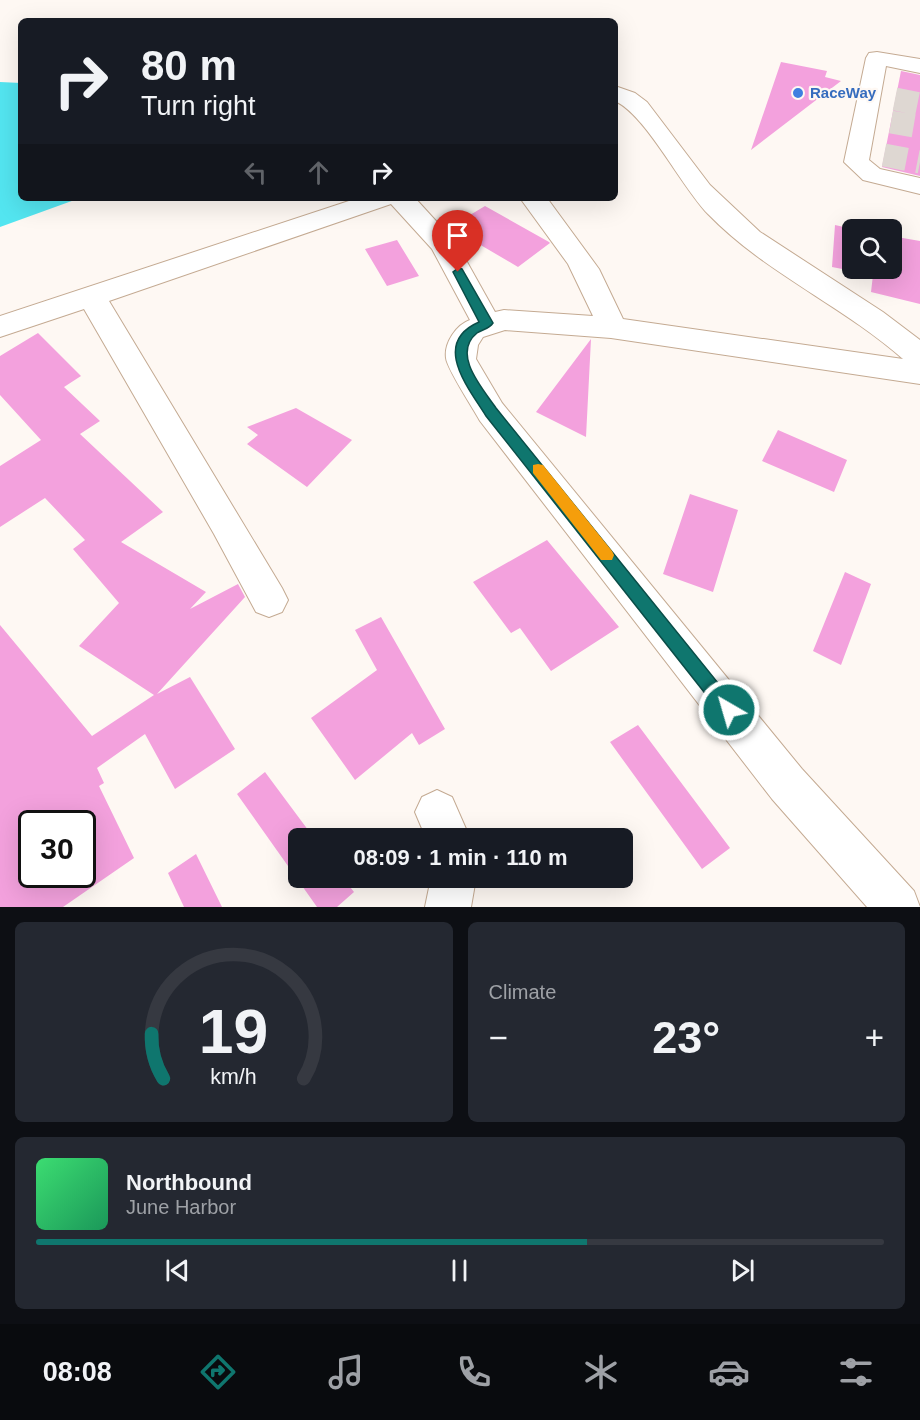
<!DOCTYPE html>
<html lang="en">
<head>
<meta charset="utf-8">
<style>
	:root { --surface:#171b24; --page:#242831; --text:#f1f3f6; --muted:#9ea1a6; --line:#363941; --accent:#0f766e }
	body { margin:0; font-family:Helvetica,sans-serif; background:var(--page); color:var(--text); height:100vh; display:flex; flex-direction:column; font-size:22px; white-space:nowrap }
	* { box-sizing:border-box; margin:0 }
	p { font-size:20px; color:var(--muted) }
	.icon { flex:none; width:33px; height:33px; fill:none; stroke:currentColor; stroke-width:2; stroke-linecap:round; stroke-linejoin:round }
	.map { position:relative; height:907px; overflow:hidden }
	.details { display:flex; flex-direction:column; gap:15px; padding:15px; background:#0d0f14; flex:1 }
	.details>* { flex:none }
	.guide { position:absolute; left:18px; top:18px; width:600px; height:183px; border-radius:9px; box-shadow:0 6px 24px #0002; background:#171b24; color:var(--text); overflow:hidden }
	.fabs { position:absolute; left:842px; top:219px; display:grid; gap:12px }
	.fabs a { display:grid; place-items:center; width:60px; height:60px; border-radius:9px; background:var(--surface); box-shadow:0 6px 24px #0002; font-size:30px }
	.speed { position:absolute; left:18px; top:810px; display:flex; gap:12px; font-size:30px; font-weight:700; text-align:center }
	.speed>* { display:grid; place-content:center; width:78px; height:78px; border-radius:50%; background:var(--surface); box-shadow:0 6px 24px #0002; line-height:1 }
	.speed .limit { border:3px solid #111; border-radius:9px; background:#fff; color:#111 }
	.pin { position:absolute; display:grid; place-items:center; width:51px; height:51px; color:#fff; margin:-62px -26px; border-radius:50% 50% 50% 0; rotate:-45deg; box-shadow:0 0 6px #0007 }
	.pin .icon { rotate:45deg }
	.me { position:absolute; width:66px; margin:-33px; rotate:322deg; stroke-linejoin:round; filter:drop-shadow(0 0 4px #0008) }
	.turn { display:flex; align-items:center; gap:21px; height:126px; padding:0 24px; font-size:27px }
	.turn .icon { width:78px; height:78px; stroke-width:2.5 }
	.turn b { display:block; font-size:42px; line-height:51px }
	.lanes { display:flex; align-items:center; height:57px; padding:0 24px; background:#0003; justify-content:center; gap:30px; direction:ltr }
	.lanes .off { opacity:.35 }
	.big { font-size:45px; font-weight:700; line-height:1.1 }
	.details .tile { flex:1; display:flex; flex-direction:column; justify-content:center; gap:9px; min-width:0; padding:0 21px; border-radius:9px; background:var(--page) }
	.details .dial { align-items:center; gap:0 }
	.dial svg { height:156px; overflow:visible; fill:none; stroke:var(--line); stroke-width:7; stroke-linecap:round; text-anchor:middle }
	.dial text { fill:var(--text); stroke:none }
	.song { display:flex; align-items:center; gap:18px }
	.cover { width:72px; height:72px; border-radius:9px; background:linear-gradient(135deg,hsl(140 70% 55%),hsl(150 70% 35%)) }
	.played { height:6px; border-radius:3px; background:linear-gradient(90deg,var(--accent) 65%,var(--line) 65%) }
	.keys { display:flex; justify-content:space-around; direction:ltr }
	.heat { display:flex; justify-content:space-between; align-items:center; font-size:33px; direction:ltr }
	.details .tiles { flex:1; display:grid; gap:15px; grid-template-columns:1fr 1fr }
	.tile:last-child { grid-column:span 2 }
	.trip { position:absolute; left:288px; top:828px; width:345px; height:60px; border-radius:9px; background:var(--surface); box-shadow:0 6px 24px #0002; font-weight:700; line-height:60px; text-align:center }
	.menu { display:flex; height:96px; justify-content:space-around; align-items:center; background:#090b0e; color:var(--muted) }
	.menu .icon { width:42px; height:42px }
	.menu .selected { color:var(--accent) }
	.menu b { font-size:27px; color:var(--text) }
	.map>svg:first-child { display:block }
	.water { fill:#53e5f0 }
	.building { fill:#f3a1dd; fill-rule:evenodd }
	.lines { fill:none; stroke-linecap:round; stroke-linejoin:round }
	.minor-tunnel { stroke:#ded7d2; stroke-width:23; stroke-dasharray:23 11; stroke-linecap:butt }
	.minor-casing { stroke:#c4aa92; stroke-width:2 }
	.minor { fill:#fff; fill-rule:evenodd }
	.route { fill:#0f766e; stroke:#0a4d48; stroke-width:1.5 }
	.slow { fill:#f59e0b }
	.shop-dot { fill:#3f7fe0; stroke:#fef8f3; stroke-width:2 }
	.labels { text-anchor:middle; stroke-width:4.5; stroke-linejoin:round; paint-order:stroke }
	.far-shop-label { font-size:15px; font-weight:bold; fill:#366cbe; stroke:#fef8f3; text-anchor:start }
</style>
</head>
<body>
<div class="map">
<svg width="920" height="907" viewBox="0 0 920 907">
	<rect width="100%" height="100%" fill="#fef8f3"/>
	<!-- water -->
	<path class="water" d="M 0,82 L 21,83 L 21,198 L 80,198 L 0,227 Z"/>
	<!-- building -->
	<path class="building" d="M 781,62 L 827,71 L 825,77 L 841,81 L 751,150 Z
		M 901,71 L 920,75 L 920,176 L 882,167 Z
		M 485,206 L 549,242 L 550,243 L 518,267 L 450,227 Z
		M 835,225 L 857,230 L 852,230 L 852,268 L 891,268 L 891,236 L 920,241 L 920,304 L 871,292 L 873,275 L 832,267 Z
		M 397,240 L 419,276 L 387,286 L 365,249 Z
		M 38,333 L 81,376 L 64,387 L 100,421 L 80,434 L 163,512 L 121,542 L 206,592 L 190,609 L 238,584 L 245,597 L 157,694 L 190,677 L 235,749 L 175,789 L 145,734 L 97,768 L 104,783 L 99,786 L 134,858 L 63,907 L 0,907 L 0,625 L 92,736 L 154,695 L 79,646 L 119,603 L 73,549 L 85,540 L 45,498 L 0,527 L 0,466 L 41,440 L 0,395 L 0,356 ZM 32,824 L 82,824 L 82,874 L 32,874 Z
		M 591,339 L 586,437 L 536,412 Z
		M 296,408 L 352,440 L 307,487 L 247,444 L 258,435 L 247,427 Z
		M 778,430 L 847,460 L 834,492 L 762,461 Z
		M 690,494 L 738,510 L 713,592 L 663,574 Z
		M 547,540 L 619,627 L 551,671 L 520,628 L 511,633 L 473,582 Z
		M 845,572 L 871,584 L 841,665 L 813,651 Z
		M 381,617 L 445,729 L 419,745 L 412,733 L 355,780 L 311,718 L 377,670 L 355,630 Z
		M 638,725 L 730,848 L 702,869 L 610,742 Z
		M 265,772 L 314,838 L 298,838 L 298,878 L 343,878 L 354,892 L 337,907 L 317,907 L 237,794 Z
		M 196,854 L 222,907 L 184,907 L 168,873 Z"/>
	<g class="lines">
		<!-- minor-tunnel -->
		<path class="minor-tunnel" d="M 895,99 L 920,104
			M 891,122 L 920,127
			M 884,155 L 920,162"/>
		<!-- minor casing -->
		<g class="minor-casing">
			<path id="minor" d="M 877,52 L 920,59 L 920,73 L 886,66 L 869,160 L 880,169 L 920,178 L 920,194 L 863,180 L 844,162 L 866,58 L 869,53 Z
				M 615,86 L 635,93 L 647,102 L 710,185 L 760,232 L 883,312 L 920,340 L 920,384 L 611,338 L 505,330 L 483,337 L 478,345 L 476,359 L 502,403 L 802,769 L 914,891 L 920,907 L 867,907 L 772,799 L 480,421 C 473,408 447,369 446,358 C 444,343 456,325 470,320 L 432,249 L 391,204 L 109,301 L 282,588 L 288,600 L 282,612 L 269,617 L 256,612 L 214,534 L 84,309 L 0,337 L 0,316 L 358,198 L 415,198 L 457,244 L 495,312 L 504,310 L 593,316 L 568,264 L 520,198 L 547,198 L 599,269 L 623,319 L 903,359 C 842,305 765,273 708,214 C 681,186 646,115 615,101 Z
				M 437,790 L 452,797 L 470,838 L 426,838 L 415,812 L 422,797 Z
				M 431,878 L 476,878 L 471,907 L 425,907 Z"/>
		</g>
		<!-- minor -->
		<use href="#minor" class="minor"/>
	</g>
	<!-- route -->
	<path class="route" d="M 458,268 L 462,269 L 493,323 C 489,329 483,329 477,333 C 451,354 483,389 496,408 L 735,704 L 737,710 L 735,716 L 729,718 L 723,716 L 486,416 C 468,387 431,343 479,322 L 453,272 Z"/>
	<!-- slow -->
	<path class="slow" d="M 538,464 L 543,465 L 612,551 L 614,555 L 612,560 L 601,560 L 533,473 L 533,465 Z"/>
	<!-- markers -->
	<circle class="shop-dot" cx="798" cy="93" r="6"/>
	<g class="labels">
		<!-- far-shop labels -->
		<g class="far-shop-label">
			<text x="810" y="98">RaceWay</text>
		</g>
	</g>
</svg>
<div class="fabs">
<a><svg class="icon" aria-label="search" viewBox="0 0 24 24"><circle cx="10" cy="10" r="6"/><path d="M15 15l6 6"/></svg></a>
</div>
<div class="speed"><div class="limit">30</div></div>
<div class="pin" style="left:458px;top:272px;background:#d93025"><svg class="icon" aria-label="arrive" viewBox="0 0 24 24"><path d="M6 21V4h12l-3 4 3 4H6"/></svg></div>
<svg class="me" style="left:729px;top:710px" viewBox="-20 -20 40 40"><circle r="17" fill="#0f766e" stroke="#fff" stroke-width="3"/><path d="M0-11L8 9 0 5-8 9z" fill="#fff"/></svg>
<div class="trip">08:09 · 1 min · 110 m</div>
<div class="guide">
<div class="turn"><svg class="icon" aria-label="right" viewBox="0 0 24 24"><path d="M7 20v-9h11M14 6l5 5-5 5"/></svg><div><b>80 m</b>Turn right</div></div>
<div class="lanes"><svg class="icon off" aria-label="left" viewBox="0 0 24 24"><path d="M17 20v-9H6M10 6l-5 5 5 5"/></svg><svg class="icon off" aria-label="ahead" viewBox="0 0 24 24"><path d="M12 20V5M6 11l6-6 6 6"/></svg><svg class="icon" aria-label="right" viewBox="0 0 24 24"><path d="M7 20v-9h11M14 6l5 5-5 5"/></svg></div>
</div>
</div>
<section class="details">
<div class="tiles">
<div class="tile dial"><svg viewBox="0 0 100 80">
<path d="M14 69A42 42 0 1 1 86 69"/>
<path d="M14 69A42 42 0 0 1 8 46" stroke="#0f766e"/>
<text x="50" y="56" font-size="32" font-weight="700">19</text>
<text x="50" y="72" font-size="11">km/h</text>
</svg></div>
<div class="tile"><p>Climate</p>
<div class="heat"><a>−</a><b class="big">23°</b><a>+</a></div>
</div>
<div class="tile">
<div class="song"><i class="cover"></i><div><b>Northbound</b><p>June Harbor</p></div></div>
<div class="played"></div>
<div class="keys"><svg class="icon" aria-label="previous" viewBox="0 0 24 24"><path d="M18 5L8 12l10 7zM5 5v14"/></svg><svg class="icon" aria-label="pause" viewBox="0 0 24 24"><path d="M8 5v14M16 5v14"/></svg><svg class="icon" aria-label="next" viewBox="0 0 24 24"><path d="M6 5l10 7-10 7zM19 5v14"/></svg></div>
</div>
</div>
</section>
<nav class="menu">
<b>08:08</b>
<svg class="icon selected" aria-label="directions" viewBox="0 0 24 24"><path d="M12 3l9 9-9 9-9-9zM9 14v-3h6M13 9l2 2-2 2"/></svg>
<svg class="icon" aria-label="music" viewBox="0 0 24 24"><path d="M9 18V5l10-2v13"/><circle cx="6" cy="18" r="3"/><circle cx="16" cy="16" r="3"/></svg>
<svg class="icon" aria-label="phone" viewBox="0 0 24 24"><path d="M5 4h4l2 5-3 2q2 4 5 5l2-3 5 2v4C11 20 4 13 5 4z"/></svg>
<svg class="icon" aria-label="climate" viewBox="0 0 24 24"><path d="M12 3v18M4 7l16 10M4 17L20 7"/></svg>
<svg class="icon" aria-label="car" viewBox="0 0 24 24"><path d="M5 17H2v-5l4-1 3-4h7l3 4 3 1v5h-3M9 17h6M6 11h13"/><circle cx="7" cy="17" r="2"/><circle cx="17" cy="17" r="2"/></svg>
<svg class="icon" aria-label="filters" viewBox="0 0 24 24"><path d="M4 7h16M4 17h16"/><circle cx="9" cy="7" r="2"/><circle cx="15" cy="17" r="2"/></svg>
</nav>
</body>
</html>
